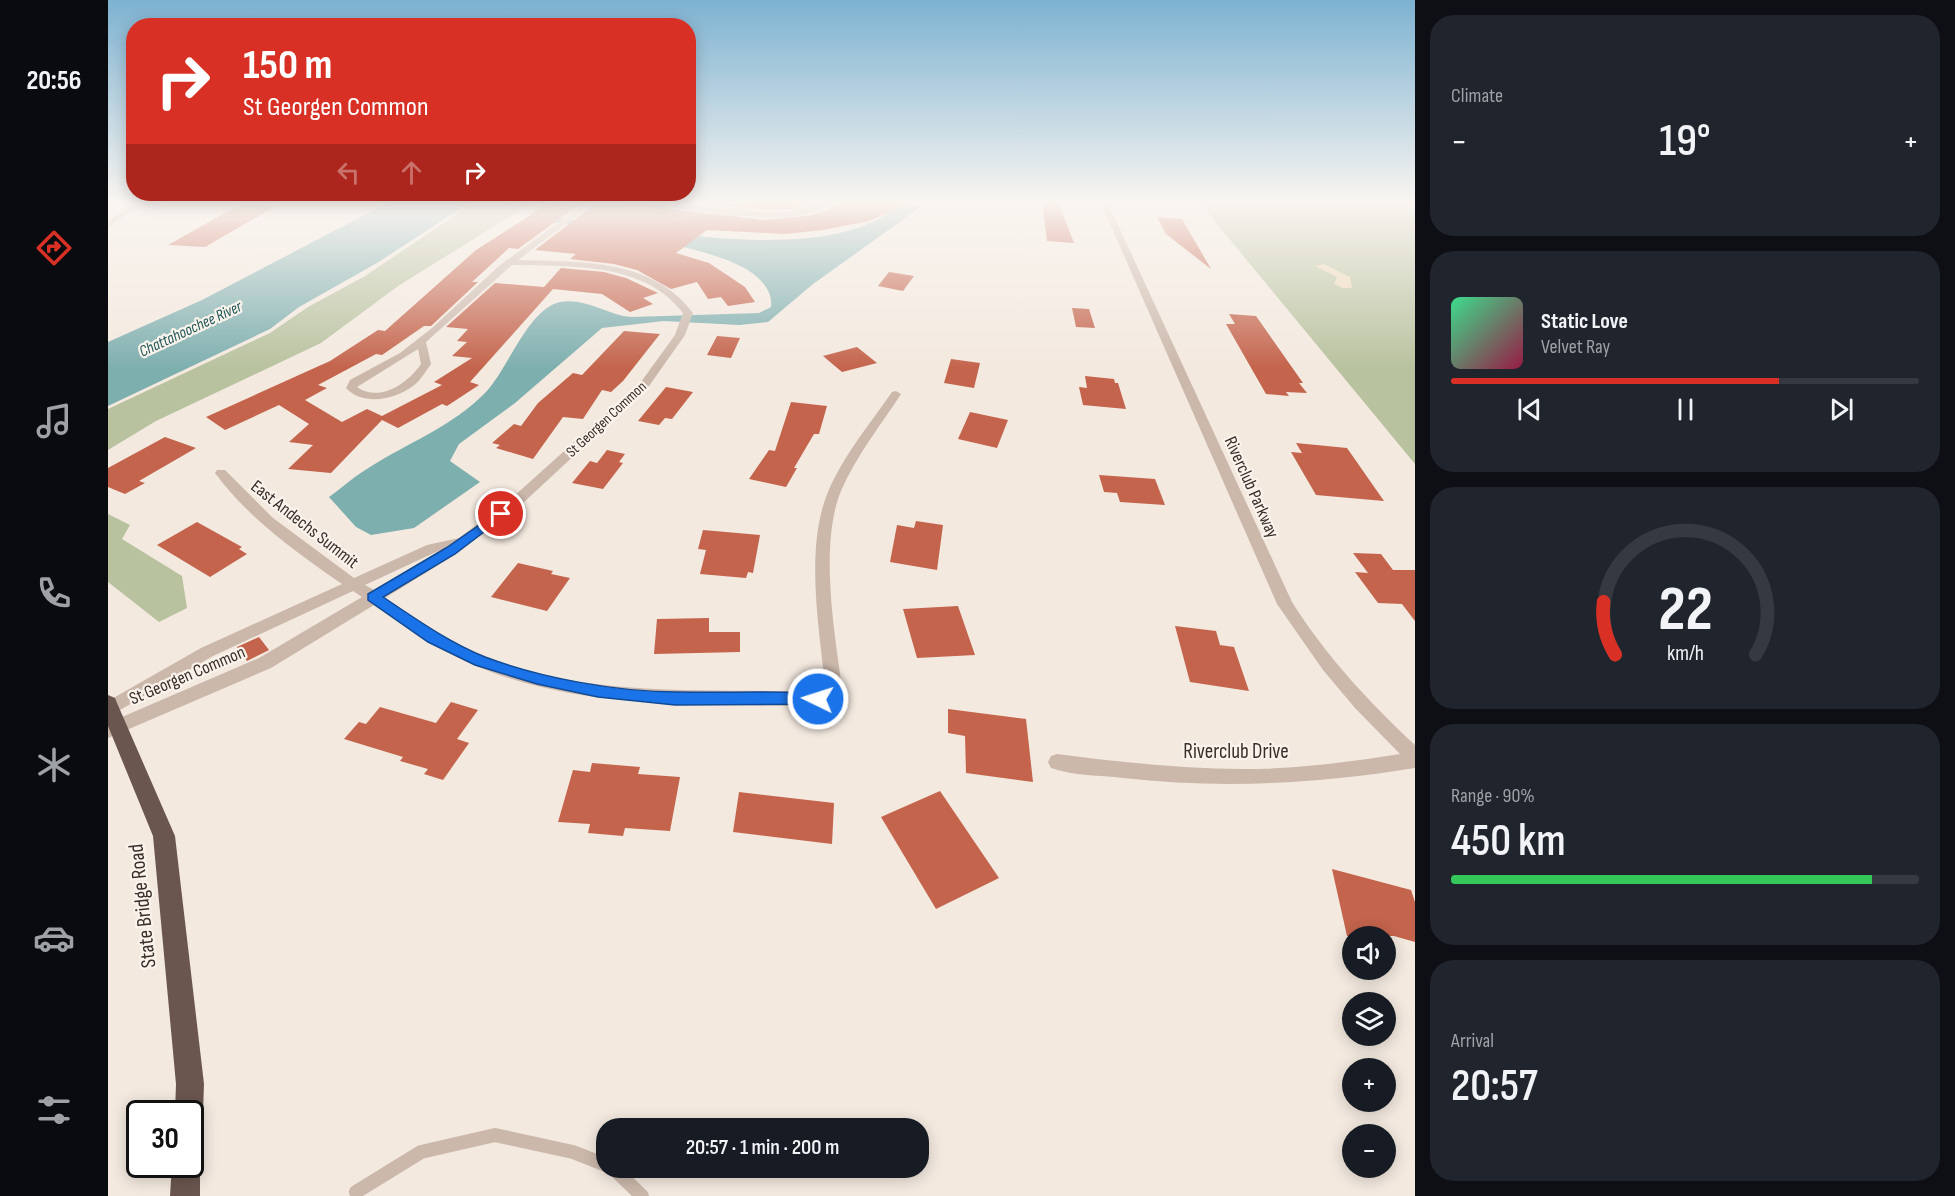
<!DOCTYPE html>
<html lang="en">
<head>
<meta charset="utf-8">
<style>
	:root { --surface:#171b24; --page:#20242c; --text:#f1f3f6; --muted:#9ea1a6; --line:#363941; --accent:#d93025 }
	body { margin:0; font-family:"Sofia Sans Condensed",sans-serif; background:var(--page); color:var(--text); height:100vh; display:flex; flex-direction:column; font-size:22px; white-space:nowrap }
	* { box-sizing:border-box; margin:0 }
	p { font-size:20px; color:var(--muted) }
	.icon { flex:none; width:33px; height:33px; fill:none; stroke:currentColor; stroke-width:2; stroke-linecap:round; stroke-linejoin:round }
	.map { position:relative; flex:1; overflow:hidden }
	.drawer { display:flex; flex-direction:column; gap:15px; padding:15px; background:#0d0f14; width:540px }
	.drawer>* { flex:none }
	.guide { position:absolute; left:18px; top:18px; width:570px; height:183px; border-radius:24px; box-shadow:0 3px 15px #0003; background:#d93025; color:#fff; overflow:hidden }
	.buttons { position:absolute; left:1234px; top:926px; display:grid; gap:12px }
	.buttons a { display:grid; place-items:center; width:54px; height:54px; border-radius:50%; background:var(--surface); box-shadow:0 3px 15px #0003; font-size:30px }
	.speed { position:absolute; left:18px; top:1100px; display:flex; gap:12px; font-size:30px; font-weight:700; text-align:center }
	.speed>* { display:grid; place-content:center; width:78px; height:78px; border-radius:50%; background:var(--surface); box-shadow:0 3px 15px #0003; line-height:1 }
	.speed .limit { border:3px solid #111; border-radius:9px; background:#fff; color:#111 }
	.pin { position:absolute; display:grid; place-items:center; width:51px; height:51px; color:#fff; margin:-26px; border:3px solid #fff; border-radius:50%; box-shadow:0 2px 6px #0007 }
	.me { position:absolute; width:66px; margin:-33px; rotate:274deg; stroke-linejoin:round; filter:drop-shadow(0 0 4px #0008) }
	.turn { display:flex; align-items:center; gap:21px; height:126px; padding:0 18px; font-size:27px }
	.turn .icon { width:78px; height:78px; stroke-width:2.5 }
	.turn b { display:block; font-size:42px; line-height:51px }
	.lanes { display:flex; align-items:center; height:57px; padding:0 18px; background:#0003; justify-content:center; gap:30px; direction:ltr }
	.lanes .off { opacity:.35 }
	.big { font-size:45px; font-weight:600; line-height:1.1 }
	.drawer .widget { flex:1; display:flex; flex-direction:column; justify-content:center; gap:9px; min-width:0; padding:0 21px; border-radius:24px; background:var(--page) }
	.drawer .dial { align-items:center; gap:0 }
	.dial svg { height:156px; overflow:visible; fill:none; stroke:var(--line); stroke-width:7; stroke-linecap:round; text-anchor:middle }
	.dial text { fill:var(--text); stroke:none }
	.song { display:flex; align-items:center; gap:18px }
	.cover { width:72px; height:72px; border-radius:9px; background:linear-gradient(135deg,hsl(150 70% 55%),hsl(340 70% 35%)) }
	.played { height:6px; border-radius:3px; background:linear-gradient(90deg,var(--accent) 70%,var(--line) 70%) }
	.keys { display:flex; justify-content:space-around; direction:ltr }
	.heat { display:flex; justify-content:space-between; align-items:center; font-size:33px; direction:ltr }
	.charge { height:9px; border-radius:4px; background:linear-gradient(90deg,#34c759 90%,var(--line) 0) }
	.trip { position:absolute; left:488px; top:1118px; width:333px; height:60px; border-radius:24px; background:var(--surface); box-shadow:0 3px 15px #0003; font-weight:600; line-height:60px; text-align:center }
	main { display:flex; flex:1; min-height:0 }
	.tabs { display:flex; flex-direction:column; width:108px; justify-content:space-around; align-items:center; background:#090b0e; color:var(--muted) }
	.tabs .icon { width:42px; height:42px }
	.tabs .active { color:var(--accent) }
	.tabs b { font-size:27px; color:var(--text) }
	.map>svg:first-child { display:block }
	.green { fill:#b8c29f }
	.sand { fill:#edd8b7 }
	.water { fill:#7eafaf }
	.building { fill:#c4644c }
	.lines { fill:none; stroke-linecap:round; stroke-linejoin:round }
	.service { stroke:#cbb8ab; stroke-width:14 }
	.minor { fill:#cbb8ab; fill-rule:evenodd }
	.trunk { fill:#6a564e; fill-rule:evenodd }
	.route { fill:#1a73e8; stroke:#114b97; stroke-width:1.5 }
	.labels { text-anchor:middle; stroke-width:4.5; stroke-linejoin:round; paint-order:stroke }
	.far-street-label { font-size:15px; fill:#392e2a; stroke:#faf3ec }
	.far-water-label { font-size:16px; font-style:italic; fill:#20585a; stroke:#faf3ec }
	.street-label { font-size:18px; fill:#392e2a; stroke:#faf3ec }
	.near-street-label { font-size:21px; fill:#392e2a; stroke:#faf3ec }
</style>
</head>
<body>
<main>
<nav class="tabs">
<b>20:56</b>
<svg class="icon active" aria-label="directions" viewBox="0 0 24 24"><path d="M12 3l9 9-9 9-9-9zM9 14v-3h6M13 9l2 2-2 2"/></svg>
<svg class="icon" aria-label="music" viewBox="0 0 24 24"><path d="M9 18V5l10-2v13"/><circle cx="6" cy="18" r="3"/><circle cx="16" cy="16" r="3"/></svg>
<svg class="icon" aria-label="phone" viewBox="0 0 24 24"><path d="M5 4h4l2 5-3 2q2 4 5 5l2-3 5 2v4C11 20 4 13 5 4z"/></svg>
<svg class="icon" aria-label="climate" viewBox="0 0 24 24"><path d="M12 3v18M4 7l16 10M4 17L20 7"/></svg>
<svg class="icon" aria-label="car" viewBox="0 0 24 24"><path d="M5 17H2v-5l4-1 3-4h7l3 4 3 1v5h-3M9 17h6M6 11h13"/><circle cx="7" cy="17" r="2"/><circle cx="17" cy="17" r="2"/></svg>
<svg class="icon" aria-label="filters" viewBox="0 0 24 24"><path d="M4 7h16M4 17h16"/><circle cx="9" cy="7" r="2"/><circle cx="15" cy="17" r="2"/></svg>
</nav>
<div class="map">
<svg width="1307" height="1196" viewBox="0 0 1307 1196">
	<rect width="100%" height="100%" fill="#f3e9df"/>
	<g class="green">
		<polygon points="368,201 427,201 290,286 213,343 48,421 0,450 0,409 162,333 200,307 257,276"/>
		<polygon points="1090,201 1307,201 1307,464"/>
		<polygon points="0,514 22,525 14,539 74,576 79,608 51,622 0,582"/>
	</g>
	<polygon class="sand" points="1216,264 1242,277 1244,288 1234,288 1226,284 1229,277 1207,266"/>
	<g class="water">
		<polygon points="283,201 364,201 269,263 191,307 162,329 0,406 0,342 94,300"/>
		<path d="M794,201h27l-116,83 -45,38 -29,3 -75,-4 -62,7 -87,75 -56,41 -9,17 30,21 -66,46 -43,7 -15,-8 -27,-30c14,-10 27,-22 41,-30 39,-25 82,-40 116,-75 22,-23 42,-83 74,-90 25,-5 48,13 71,15l128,-4 12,-6c2,-14 -8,-26 -19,-34 -32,-25 -162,-47 -206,-51l11,-4c85,9 280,53 345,-17z"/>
	</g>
	<g class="building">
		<polygon points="440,201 473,203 410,249 401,248 364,282 370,282 323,326 316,326 274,355 268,354 210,385 219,388 197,400 234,422 259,409 274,416 334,385 326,382 364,358 344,356 359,342 349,341 360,329 338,327 387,283 436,287 453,268 496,272 518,278 550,293 535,298 545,304 522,312 494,294 445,289 362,382 371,385 339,406 334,404 290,428 274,420 223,473 180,469 205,445 181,442 201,424 171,405 117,430 98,417 222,361 270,330 277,331 368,250 421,216"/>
		<polygon points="513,201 538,201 562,209 656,220 699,216 718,211 735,201 806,201 761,221 715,230 677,234 599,230 568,253 601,263 637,287 647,302 620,306 613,297 600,299 589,282 563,289 529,270 506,264 462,259 468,254 427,250 487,204 512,206"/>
		<polygon points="564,201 713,201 684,209 661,210"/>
		<polygon points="934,201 950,201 966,243 939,241"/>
		<polygon points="133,204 168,206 97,247 60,245"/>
		<polygon points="1049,217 1074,219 1103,269 1058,234"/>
		<polygon points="781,272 806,276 795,291 770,286"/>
		<polygon points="964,308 981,309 987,328 968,327"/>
		<polygon points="1121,314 1148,316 1195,383 1191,383 1199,393 1178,392 1181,396 1158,394 1118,324 1127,324"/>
		<polygon points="516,331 552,334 515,381 503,392 494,390 475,419 455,417 425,459 388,448 392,445 384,443 406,424 413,426 430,403 465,373 474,375"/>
		<polygon points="609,336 632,338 623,358 599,355"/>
		<polygon points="749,347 769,363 734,372 715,356"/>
		<polygon points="843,359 872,363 866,388 836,383"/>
		<polygon points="977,376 1006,379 1007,383 1010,383 1018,409 975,405 971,387 979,388"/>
		<polygon points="558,387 585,392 564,419 557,418 551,425 530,421"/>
		<polygon points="683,402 719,406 711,434 706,434 686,468 689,468 678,487 641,479 661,450 667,451"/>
		<polygon points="862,412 900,420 889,448 850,439"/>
		<polygon points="57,437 88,448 31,481 37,483 17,494 0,487 0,468"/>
		<polygon points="1188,443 1239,448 1276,501 1208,495 1183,452 1194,453"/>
		<polygon points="499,450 517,454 511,462 515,463 495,489 464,483 482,461 489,463"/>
		<polygon points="991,475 1047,479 1057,505 1012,502 1009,493 996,492"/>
		<polygon points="808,521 835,525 829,570 782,562 789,525 806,528"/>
		<polygon points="89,522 134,547 131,549 139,554 102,577 49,545"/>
		<polygon points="595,530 652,535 645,573 640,572 638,578 592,574 598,550 590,549"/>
		<polygon points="1245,553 1273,554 1285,570 1307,570 1307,621 1294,604 1270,603 1247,572 1260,573"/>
		<polygon points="410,563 445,571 443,574 462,578 439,611 383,597"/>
		<polygon points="850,606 867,655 809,658 795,609"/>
		<polygon points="601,618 601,632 632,632 632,652 546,654 549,619"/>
		<polygon points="1067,626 1108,631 1112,645 1126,647 1141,691 1082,682"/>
		<polygon points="151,637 161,650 139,661 129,647"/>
		<polygon points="343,702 370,710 349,739 361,743 335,780 316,774 320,769 292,761 295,757 236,739 251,722 258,724 272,707 328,723"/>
		<polygon points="840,709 918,719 925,782 858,773 857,736 840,733"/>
		<polygon points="484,763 532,767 530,774 572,777 562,831 517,828 515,836 480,833 482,824 450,822 465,770 482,772"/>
		<polygon points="832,791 891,878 828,909 773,817"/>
		<polygon points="631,792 726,803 724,844 625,832"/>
		<polygon points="1224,869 1303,890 1307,902 1307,942 1286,936 1239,936"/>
	</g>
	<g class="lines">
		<g class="service">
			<polyline points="504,1167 534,1196"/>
			<polyline points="248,1192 313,1152 387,1135 465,1152 498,1165"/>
		</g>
		<g class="minor">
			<polygon points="29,201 38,201 0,227 0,222"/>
			<path d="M480,201h8l-78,59c62,2 134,-2 175,53l-8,22 -36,51 -126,117 -67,51 -71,44c28,18 56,38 86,52 112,52 235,36 355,43 -6,-59 -22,-144 2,-201 15,-36 42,-68 64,-100l4,-1 5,3c-20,31 -45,62 -60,97 -23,56 -5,151 3,210l-3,5 -6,2c-127,-8 -258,8 -376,-50 -31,-15 -58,-35 -85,-53l-103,63 -163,70v-15l151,-65 103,-61 -9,-6 -140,65 -105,61v-16l93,-53 141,-64c-46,-32 -94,-66 -127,-111l2,-3h8l48,48 81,60 73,-33 32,-7 54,-41 128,-115 34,-47 8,-22c-40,-52 -112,-46 -171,-48l-86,77 5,22c-6,8 -10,16 -18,22 -18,14 -51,20 -67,2l4,-8 50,-27 32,-25 68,-63zM310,349l3,15c-13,19 -41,39 -64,23zM333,550l-67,40 -9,-5 71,-33z"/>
			<path d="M540,201l121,11 23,-1 38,-10h11c-40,26 -112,15 -156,8 -12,-2 -27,-3 -37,-8z"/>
			<path d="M992,201h7l185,401c34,54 77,100 123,143v23c-98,16 -193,21 -292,10 -23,-3 -50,-2 -72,-10l-3,-6 3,-6 6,-2c62,8 125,15 188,15 52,0 104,-7 155,-15l-45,-46 -32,-38 -46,-66z"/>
		</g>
		<g class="trunk">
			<polygon points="0,695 7,698 9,703 67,836 96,1084 95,1113 91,1123 82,1126 82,1113 67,1113 68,1084 45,836 0,726"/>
			<polygon points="82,1151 88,1154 92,1164 92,1196 62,1196 64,1164 82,1164"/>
		</g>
	</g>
	<linearGradient id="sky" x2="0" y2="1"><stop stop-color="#7db2d1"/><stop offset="0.55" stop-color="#faf5f1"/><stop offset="1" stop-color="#faf5f1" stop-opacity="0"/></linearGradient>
	<rect width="1307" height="368" fill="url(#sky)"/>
	<path class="route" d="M393,510l6,4 -2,2 -50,38 -72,43c33,22 65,45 102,60 56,21 132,35 192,35 47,1 94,-1 141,1l8,6 -3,5 -148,1 -77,-8 -61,-13 -62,-19 -47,-23 -60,-42v-6l78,-46z"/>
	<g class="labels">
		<g class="far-street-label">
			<text transform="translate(498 419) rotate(-43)" y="5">St Georgen Common</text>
		</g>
		<g class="far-water-label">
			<text transform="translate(82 328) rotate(-25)" y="6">Chattahoochee River</text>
		</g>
		<g class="street-label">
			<text transform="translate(1144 487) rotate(66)" y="6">Riverclub Parkway</text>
			<text transform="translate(197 524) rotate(38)" y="6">East Andechs Summit</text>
			<text transform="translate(79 675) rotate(-23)" y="6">St Georgen Common</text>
		</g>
		<g class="near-street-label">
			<text x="1128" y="758">Riverclub Drive</text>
			<text transform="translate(34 906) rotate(-96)" y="7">State Bridge Road</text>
		</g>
	</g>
</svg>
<div class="buttons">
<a><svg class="icon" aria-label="sound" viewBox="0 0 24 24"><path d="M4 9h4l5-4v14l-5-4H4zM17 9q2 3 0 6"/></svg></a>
<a><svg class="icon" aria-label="layers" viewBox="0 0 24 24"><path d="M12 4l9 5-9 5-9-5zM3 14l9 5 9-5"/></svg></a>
<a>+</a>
<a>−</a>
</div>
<div class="speed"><div class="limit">30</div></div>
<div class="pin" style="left:393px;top:514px;background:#d93025"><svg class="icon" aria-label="arrive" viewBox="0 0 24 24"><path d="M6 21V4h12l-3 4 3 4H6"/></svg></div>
<svg class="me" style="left:710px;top:699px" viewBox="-20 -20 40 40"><circle r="17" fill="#1a73e8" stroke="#fff" stroke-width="3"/><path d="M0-11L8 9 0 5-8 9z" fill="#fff"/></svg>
<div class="trip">20:57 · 1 min · 200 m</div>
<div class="guide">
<div class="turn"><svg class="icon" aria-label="right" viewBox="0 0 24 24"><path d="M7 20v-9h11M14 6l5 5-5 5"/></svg><div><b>150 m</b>St Georgen Common</div></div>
<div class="lanes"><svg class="icon off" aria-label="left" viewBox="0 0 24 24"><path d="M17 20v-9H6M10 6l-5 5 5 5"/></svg><svg class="icon off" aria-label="ahead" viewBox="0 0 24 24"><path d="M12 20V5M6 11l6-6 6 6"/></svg><svg class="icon" aria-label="right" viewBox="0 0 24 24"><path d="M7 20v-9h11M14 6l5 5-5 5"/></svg></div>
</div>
</div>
<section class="drawer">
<div class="widget"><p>Climate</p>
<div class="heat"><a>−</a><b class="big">19°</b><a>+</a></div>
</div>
<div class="widget">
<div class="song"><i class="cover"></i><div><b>Static Love</b><p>Velvet Ray</p></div></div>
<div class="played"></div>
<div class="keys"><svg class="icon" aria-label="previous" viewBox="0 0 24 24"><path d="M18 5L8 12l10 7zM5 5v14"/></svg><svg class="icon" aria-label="pause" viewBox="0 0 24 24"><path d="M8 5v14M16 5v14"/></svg><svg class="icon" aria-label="next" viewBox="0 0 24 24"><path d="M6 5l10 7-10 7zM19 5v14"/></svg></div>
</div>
<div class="widget dial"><svg viewBox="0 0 100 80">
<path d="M14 69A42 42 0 1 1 86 69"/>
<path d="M14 69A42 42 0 0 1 8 42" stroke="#d93025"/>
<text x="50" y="56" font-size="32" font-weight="700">22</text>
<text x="50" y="72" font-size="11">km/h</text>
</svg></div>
<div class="widget"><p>Range · 90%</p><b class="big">450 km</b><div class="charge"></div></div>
<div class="widget"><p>Arrival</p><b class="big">20:57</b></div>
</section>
</main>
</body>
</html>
